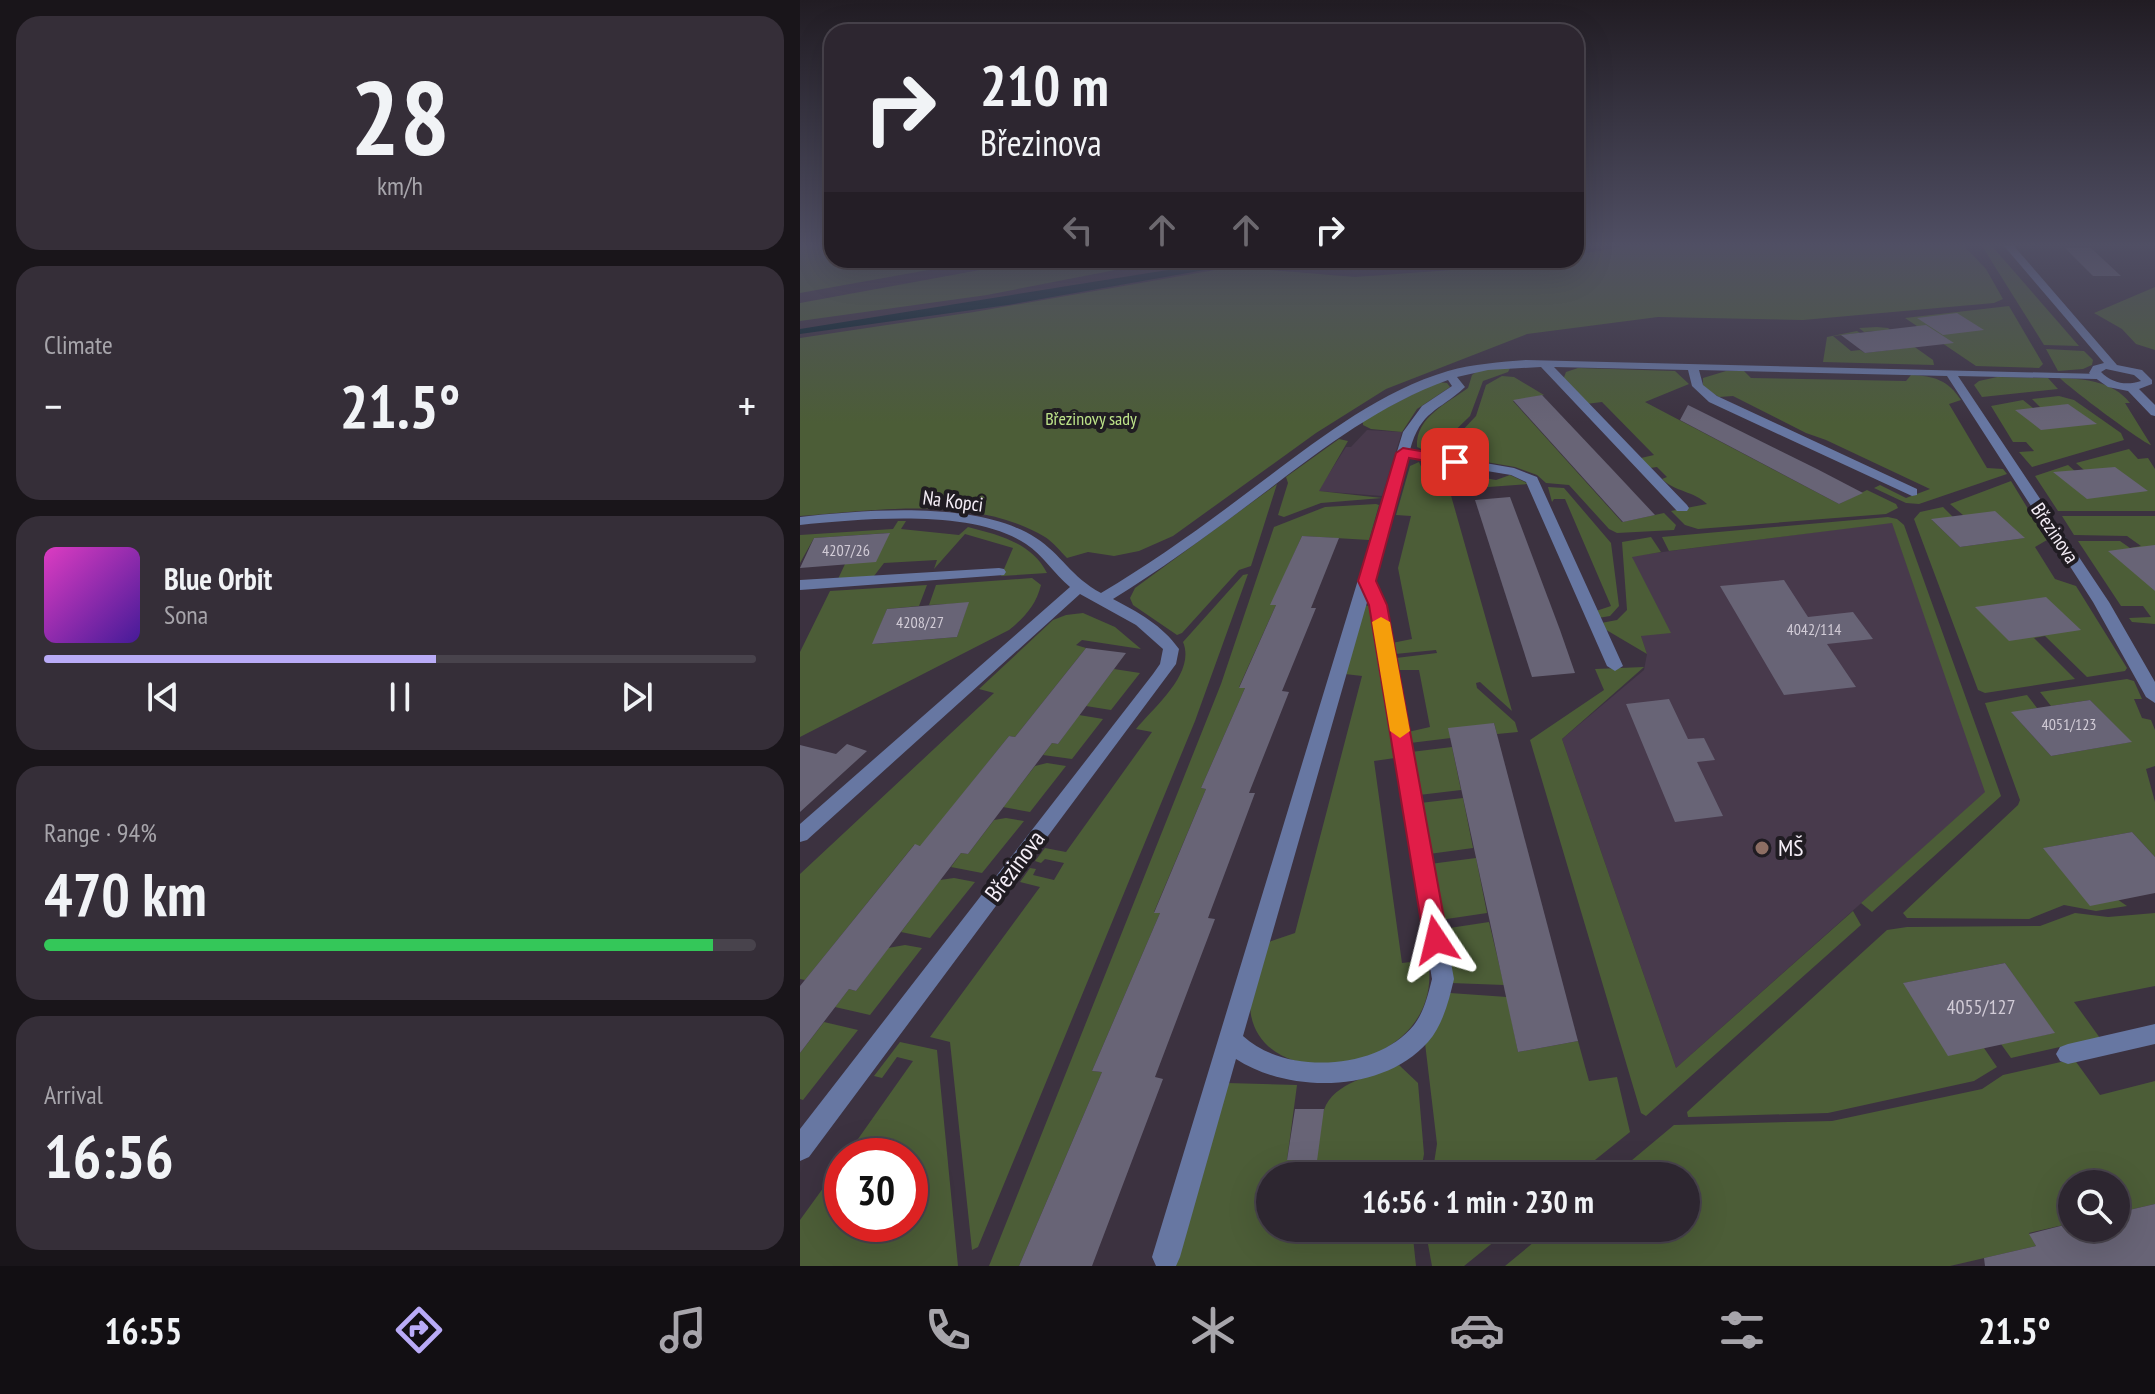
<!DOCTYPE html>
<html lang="en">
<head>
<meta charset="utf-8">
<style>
	:root { --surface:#2d2630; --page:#352e38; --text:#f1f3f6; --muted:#a7a5ab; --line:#48434c; --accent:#b9abf7 }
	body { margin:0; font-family:"PT Sans Narrow",sans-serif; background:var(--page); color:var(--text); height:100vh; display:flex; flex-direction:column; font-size:30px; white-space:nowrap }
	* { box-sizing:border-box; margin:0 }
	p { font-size:26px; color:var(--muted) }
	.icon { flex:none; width:44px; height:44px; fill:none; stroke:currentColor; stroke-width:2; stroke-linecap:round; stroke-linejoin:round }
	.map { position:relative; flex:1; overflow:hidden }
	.details { display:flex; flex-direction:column; gap:16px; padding:16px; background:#19151a; width:800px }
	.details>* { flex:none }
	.banner { position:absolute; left:24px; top:24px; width:760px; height:244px; border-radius:24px; box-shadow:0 8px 32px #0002,0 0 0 2px var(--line); background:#2d2630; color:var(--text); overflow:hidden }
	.tools { position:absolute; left:1258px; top:1170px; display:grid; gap:16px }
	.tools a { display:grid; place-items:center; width:72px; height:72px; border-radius:50%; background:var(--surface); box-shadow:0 8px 32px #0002,0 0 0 2px var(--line); font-size:40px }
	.speed { position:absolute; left:24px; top:1138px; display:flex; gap:16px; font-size:40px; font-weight:700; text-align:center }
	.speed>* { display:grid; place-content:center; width:104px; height:104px; border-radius:50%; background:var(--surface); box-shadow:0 8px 32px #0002,0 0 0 2px var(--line); line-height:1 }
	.speed .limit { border:12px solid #d22; background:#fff; color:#111 }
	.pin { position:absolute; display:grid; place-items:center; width:68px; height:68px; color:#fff; margin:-34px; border-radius:16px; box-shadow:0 4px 12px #0006 }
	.me { position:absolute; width:88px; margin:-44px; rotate:350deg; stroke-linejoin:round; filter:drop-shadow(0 0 6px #0008) }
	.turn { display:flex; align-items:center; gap:28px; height:168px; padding:0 24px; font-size:36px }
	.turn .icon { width:104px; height:104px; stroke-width:2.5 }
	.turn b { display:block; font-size:56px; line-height:68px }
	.lanes { display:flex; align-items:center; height:76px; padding:0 24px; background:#0003; justify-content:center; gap:40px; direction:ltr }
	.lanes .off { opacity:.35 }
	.big { font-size:60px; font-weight:600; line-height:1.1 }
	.details .tile { flex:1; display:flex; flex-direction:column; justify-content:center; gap:12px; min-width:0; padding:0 28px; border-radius:24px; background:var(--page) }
	.details .dial { align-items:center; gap:0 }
	.dial b { font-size:104px; line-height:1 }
	.song { display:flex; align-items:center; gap:24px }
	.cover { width:96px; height:96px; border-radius:12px; background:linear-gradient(135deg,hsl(310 70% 55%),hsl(260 70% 35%)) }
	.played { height:8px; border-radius:4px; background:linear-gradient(90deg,var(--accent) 55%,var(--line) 55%) }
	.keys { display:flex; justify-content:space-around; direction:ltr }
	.heat { display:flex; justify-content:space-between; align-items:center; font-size:44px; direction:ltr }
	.charge { height:12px; border-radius:6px; background:linear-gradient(90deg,#34c759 94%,var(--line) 0) }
	.trip { position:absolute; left:456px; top:1162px; width:444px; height:80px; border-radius:40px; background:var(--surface); box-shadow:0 8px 32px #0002,0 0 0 2px var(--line); font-weight:600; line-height:80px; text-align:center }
	.dock { display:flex; height:128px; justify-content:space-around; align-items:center; background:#120f13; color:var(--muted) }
	.dock .icon { width:56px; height:56px }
	.dock .current { color:var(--accent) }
	.dock b { font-size:36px; color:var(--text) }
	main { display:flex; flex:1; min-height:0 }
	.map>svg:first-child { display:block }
	.built { fill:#483a4c }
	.green { fill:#4c5d37 }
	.water { fill:#042129 }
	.building { fill:#686476 }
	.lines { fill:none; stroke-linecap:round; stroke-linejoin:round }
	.minor { fill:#6777a2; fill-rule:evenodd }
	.tertiary { fill:#6777a2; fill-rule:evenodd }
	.route { fill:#e11d48; stroke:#92132f; stroke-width:2 }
	.slow { fill:#f59e0b }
	.education-dot { fill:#8d6e63; stroke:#201c22; stroke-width:3 }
	.labels { text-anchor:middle; stroke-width:8; stroke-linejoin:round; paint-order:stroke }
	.number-label { font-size:16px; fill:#d2ccd7 }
	.far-park-label { font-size:18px; fill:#bde389; stroke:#201c22 }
	.street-label { font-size:20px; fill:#f5eef7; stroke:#201c22 }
	.near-number-label { font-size:20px; fill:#d2ccd7 }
	.near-poi-label { font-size:24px; fill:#f5eef7; stroke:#201c22; text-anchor:start }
	.near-street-label { font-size:24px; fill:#f5eef7; stroke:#201c22 }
</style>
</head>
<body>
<main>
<section class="details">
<div class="tile dial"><b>28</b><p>km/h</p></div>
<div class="tile"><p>Climate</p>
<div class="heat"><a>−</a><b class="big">21.5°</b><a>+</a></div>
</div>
<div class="tile">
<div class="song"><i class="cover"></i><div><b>Blue Orbit</b><p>Sona</p></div></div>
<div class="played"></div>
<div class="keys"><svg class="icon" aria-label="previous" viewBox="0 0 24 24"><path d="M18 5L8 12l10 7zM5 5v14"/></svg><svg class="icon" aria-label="pause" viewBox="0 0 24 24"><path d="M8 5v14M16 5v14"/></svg><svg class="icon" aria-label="next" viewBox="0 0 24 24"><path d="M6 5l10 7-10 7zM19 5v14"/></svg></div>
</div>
<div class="tile"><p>Range · 94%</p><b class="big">470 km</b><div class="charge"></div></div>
<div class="tile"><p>Arrival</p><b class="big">16:56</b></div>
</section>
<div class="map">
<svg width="1355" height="1266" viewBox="0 0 1355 1266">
	<rect width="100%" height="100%" fill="#3c3240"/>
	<g class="built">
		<polygon points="567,430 602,432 582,496 518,491 546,447 551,447"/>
		<polygon points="1092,522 1186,792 876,1068 762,739 844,670 847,654 841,636 832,556"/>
	</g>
	<g class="green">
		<polygon points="0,246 32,246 32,260 184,260 0,293"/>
		<path d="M825,246h339l22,23 17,30 -9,4 -191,17 -145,-3 -131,17 -141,55 -70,44 -143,103 -34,15 -25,5 -26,-4 -21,6c-7,-7 -14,-16 -22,-21 -70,-42 -168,-27 -245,-21v-178l174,-26 241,-42 42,-1 98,8 97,-7 14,-6 35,-4h75v-5z"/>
		<polygon points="1182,246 1192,246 1279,346 1244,345"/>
		<polygon points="234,260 325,260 328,263 327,260 367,260 187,295 0,321 0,303"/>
		<polygon points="1355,287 1355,350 1336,344 1322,329 1294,313"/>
		<polygon points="1209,306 1243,364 1239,368 1176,366 1105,318"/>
		<polygon points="1077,327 1088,328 1133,360 1134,365 1023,362 1027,337 1057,331 1060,333 1033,336 1051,351 1060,350 1065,353 1106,348 1074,331 1064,332 1059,328"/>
		<polygon points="1246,349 1284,351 1293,360 1292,365 1283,369 1258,371"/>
		<path d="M711,366l-3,6 -25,9 -13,35 -34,33 -8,3 -11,-5c-2,-30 31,-44 51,-59l4,-13 7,-5z"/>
		<path d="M778,368l97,3 14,13 -44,18 194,102 28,-14 29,14 2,4 -12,6 -188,15 -13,-4 -14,-14 36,-7c-13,-13 -32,-12 -45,-25l5,-2 -10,-10 -7,1 -9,-10 13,-3 -52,-53 -16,2 -23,-24 3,-8z"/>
		<path d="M926,371h18l7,7 155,3 5,-6c23,1 37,5 50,25l-12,4 38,64 16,1 4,5 -88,30 -13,-1 -32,-15 6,-3 26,13 24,-9 -104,-49 -20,-7 -73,-37 -14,1 -16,-10v-9z"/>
		<polygon points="702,376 714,377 744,395 713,401 822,522 864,513 876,525 874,530 817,533 809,529 769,485 746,483 737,475 715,467 640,454 676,416 686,385"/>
		<polygon points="1197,377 1248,378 1258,389 1182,397 1174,385 1179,381"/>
		<path d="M1260,378c25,1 53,3 70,25h-5l26,42c-8,-2 -83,-58 -91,-67z"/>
		<polygon points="637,382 647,383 650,387 617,409 602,432 571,429 563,425 563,420"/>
		<polygon points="1259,396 1274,400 1321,433 1324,440 1232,467 1219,452 1234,451 1226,442 1213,442 1191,406 1223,400 1233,408 1240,407 1232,399"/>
		<polygon points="539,439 548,441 519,491 582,498 521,503 484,517 478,515 488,483 486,477"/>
		<polygon points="1329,449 1338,459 1348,458 1355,469 1355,511 1258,511 1235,476 1268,465 1276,472 1284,470 1276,463"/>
		<polygon points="619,462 623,471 650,492 712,711 680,682 676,683 677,688 715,722 718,732 697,734 694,723 651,738 610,743 608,732 630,727 619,670 597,670 596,658 637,653 636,650 595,654 592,643 612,639 598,568 611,516 596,515 610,466"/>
		<polygon points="630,469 696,480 710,475 729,484 661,489"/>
		<polygon points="1211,481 1247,540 1235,547 1255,579 1276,586 1327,668 1325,671 1287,677 1245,636 1234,638 1275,679 1185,693 1178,690 1114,519 1120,512 1143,507 1153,517 1132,520 1160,547 1224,538 1163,515 1150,504"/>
		<polygon points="477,484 451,566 439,570 382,633 377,635 333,605 330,598 335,588"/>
		<polygon points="748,487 764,488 811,543 819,606 810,616 798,618 796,611 811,606 765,499 754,499 752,502"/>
		<polygon points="576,504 579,505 569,540 502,536 471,605 476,605 439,687 445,688 401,788 406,789 354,912 360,913 292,1071 302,1072 219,1266 189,1266 421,684 474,527 525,507"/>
		<polygon points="1262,516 1355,516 1355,624 1332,622 1329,618 1351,617 1343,606 1321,606 1278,541 1320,541 1330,548 1341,546 1327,536 1274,535"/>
		<polygon points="1088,517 1097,519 1104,525 1201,796 1072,912 1061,903 1185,792 1092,523 869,551 862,537"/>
		<path d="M98,521h8l-5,8 58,6 9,-8c31,8 64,16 79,46l-46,3 12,-28 -48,-14 -31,35 3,-9 -53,3 -10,13 -36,3 7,-15 44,-31 -75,5 -14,25v-28l93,-6z"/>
		<polygon points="851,537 861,552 832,557 871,633 841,636 847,654 803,628 801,623 817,620 827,610 822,542"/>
		<path d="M448,574l-53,147 -217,526 -6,3 -22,-208 -20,-5 110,-150 -20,-5 10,-14 6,1 -3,6 21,5 10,-17 -19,-4 -4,4 -6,-2 10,-13 21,4 86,-120 -16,-3c18,-22 60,-56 47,-87l60,-67z"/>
		<path d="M232,578l9,7c-5,20 -16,32 -32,45l-209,107v-85l30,-61 97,-6 -8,21 -32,3 -14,35 84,-7 11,-34 -39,2 7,-20z"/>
		<path d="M564,605l5,1 26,152 -21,3 28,202 26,-3c19,111 -161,141 -177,55 -4,-22 9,-51 15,-72l29,-10 67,-257 -17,-2z"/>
		<polygon points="283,613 315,627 341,649 282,640 276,645 286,648 215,737 209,736 121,846 114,845 5,980 0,979 0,874 194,693 179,689 253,620 266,615"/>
		<polygon points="844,667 762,739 876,1068 1053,911 1061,925 846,1116 841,1113 730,740 804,690 795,669"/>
		<polygon points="314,669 340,673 311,710 286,706"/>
		<polygon points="1327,679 1334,681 1342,699 1334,699 1342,718 1351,720 1355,730 1355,766 1346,769 1355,802 1355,857 1332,832 1244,848 1327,906 1296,911 1264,905 1229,919 1107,918 1103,913 1218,805 1220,800 1185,703 1227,695 1237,708 1212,713 1251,756 1331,742 1290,700 1251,706 1240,692"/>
		<polygon points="279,715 303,719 272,759 243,755 252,743 258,744"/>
		<polygon points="652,747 661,790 619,795 611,752"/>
		<polygon points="247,763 266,766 230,812 203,807 235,766"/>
		<polygon points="663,798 673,848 629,854 620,803"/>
		<polygon points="206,818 224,821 182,873 151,867 161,853 168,854 194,820"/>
		<polygon points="676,858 687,913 640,920 630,864"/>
		<polygon points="154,878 175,882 130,938 101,932 140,880"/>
		<polygon points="1275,913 1308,917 1355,913 1355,986 1274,1002 1300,1038 1211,1058 1201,1044 1254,1033 1205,963 1104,983 1184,1048 1197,1067 1174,1081 1028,1113 888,1117 887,1112 1087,930 1107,927 1240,926"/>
		<polygon points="689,922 704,985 651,983 643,929"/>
		<polygon points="105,945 122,948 70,1015 35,1007 49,989 56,991 88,948"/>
		<polygon points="650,993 707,997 718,1052 778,1041 789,1081 817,1077 830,1132 775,1176 632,1176 637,1144 625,1043 641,1019"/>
		<polygon points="24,1022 58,1030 3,1100 0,1099 0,1053"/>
		<polygon points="100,1042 137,1050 158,1266 0,1266 0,1220 42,1162 42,1224 110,1224 110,1156 46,1156 113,1061 97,1057 82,1078 74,1076"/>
		<polygon points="1274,1059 1300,1095 1355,1081 1355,1204 1316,1213 1316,1184 1272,1184 1272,1223 1229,1233 1236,1246 1150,1266 705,1266 751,1228 886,1228 886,1176 813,1176 874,1125 1032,1121 1182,1089 1203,1075"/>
		<path d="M599,1065l19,18 6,71 -4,22h-150v52h142l4,38h-242l53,-183 70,2 -10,75 29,1c4,-16 2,-35 8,-51 9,-28 51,-35 75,-45z"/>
		<polygon points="625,1228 711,1228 664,1266 632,1266"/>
	</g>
	<polygon class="water" points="430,260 461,260 208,305 0,334 0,329"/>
	<g class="building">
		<polygon points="1265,248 1291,248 1321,276 1293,276"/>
		<polygon points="1157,313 1184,330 1143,335 1117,318"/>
		<polygon points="1126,325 1154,343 1065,353 1041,335"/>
		<polygon points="742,395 811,468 855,515 823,522 713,400"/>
		<polygon points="1268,404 1297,424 1241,430 1215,410"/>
		<polygon points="888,405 1017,469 1063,493 1039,504 880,420"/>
		<polygon points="1315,467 1348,491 1287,499 1253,472"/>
		<polygon points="710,497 760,630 775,673 732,677 675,500"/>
		<polygon points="1195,511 1225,538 1160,547 1131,519"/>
		<polygon points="90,533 76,562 0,568 14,538"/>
		<polygon points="502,536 539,538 511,608 516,608 482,691 489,692 449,793 455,793 408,918 415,919 355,1077 363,1079 292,1266 219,1266 302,1072 292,1071 360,913 354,913 406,789 401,788 445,688 439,688 476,605 470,605"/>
		<polygon points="1355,545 1355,591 1308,551 1330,548"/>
		<polygon points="984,580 1008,617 1053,612 1073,639 1027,644 1056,687 984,695 920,586"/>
		<polygon points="1246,597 1281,630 1209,641 1175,607"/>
		<polygon points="169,602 157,637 72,644 87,609"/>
		<polygon points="286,648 326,653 258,744 252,743 168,854 161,853 56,991 49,989 0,1053 0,986 115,844 120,846 209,736 215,737"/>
		<polygon points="869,699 888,739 904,738 915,760 897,762 923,816 875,822 826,704"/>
		<polygon points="1290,700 1332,742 1251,756 1211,712"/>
		<polygon points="694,723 778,1041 718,1052 648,728"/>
		<polygon points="47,744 67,751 0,812 0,745 36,754"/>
		<polygon points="1332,832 1355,857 1355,893 1290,906 1243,848"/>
		<polygon points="1205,963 1255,1033 1148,1056 1103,983"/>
		<polygon points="495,1109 524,1109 517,1161 487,1160"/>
		<polygon points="1355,1204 1355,1266 1185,1266 1184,1258 1236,1246 1229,1234 1272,1223 1272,1228 1316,1228 1316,1213"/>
	</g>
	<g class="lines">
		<g class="minor">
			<path d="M726,360l574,14v4l-4,1 -138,-3 151,226 46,80v21l-9,-6 -53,-95 -146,-226 -248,-6 4,15 14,11 200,93v6l-5,1 -203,-94 -17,-16 -4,-16 -134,-3 133,138 2,3 -2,3h-10l-136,-144 -53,3 -31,7 8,10c-27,25 -44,23 -55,63l104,18 23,9 86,189 -8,5 -8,-5 -81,-184 -15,-7 -103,-17 -35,121 13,26 68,374c-5,21 -11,46 -26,63 -45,51 -138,52 -192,17l-56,198 -4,9h-20l-4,-9 251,-825 19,-26 30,-20 -4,-6c-69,25 -126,69 -184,113 -49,37 -99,74 -151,106 25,13 49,26 66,50l-3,15 -367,493 -9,4v-32l353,-455 7,-10 3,-15 -27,-24 -56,-31 -273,246 -7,2v-18l270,-237c-16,-13 -27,-32 -44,-43 -54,-36 -164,-25 -226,-19v-8c66,-7 178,-17 236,21 25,16 35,39 65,55 54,-32 105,-69 155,-107 59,-44 121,-94 192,-115 25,-7 52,-9 78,-11zM568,599l64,380c-4,16 -8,33 -18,46 -37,46 -129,50 -171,11z"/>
			<polygon points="199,568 204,569 206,572 204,575 0,590 0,580"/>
			<polygon points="1355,1024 1355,1044 1268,1064 1260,1061 1256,1054 1260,1047 1268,1044"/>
		</g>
		<path class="tertiary" d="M1204,246h10l103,119 25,5 10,10v4l-13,5 16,16v11l-4,-1 -23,-24 -20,-4 -17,-12 -2,-2 4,-7 11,-3zM1306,369l28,6 7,6c-15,5 -29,2 -40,-9z"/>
	</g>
	<linearGradient id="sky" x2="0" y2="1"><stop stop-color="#211c23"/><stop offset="0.58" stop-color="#504f64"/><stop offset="1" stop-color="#504f64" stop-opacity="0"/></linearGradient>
	<rect width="1355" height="423" fill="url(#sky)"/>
	<polygon class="route" points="603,448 655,457 663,462 655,466 609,458 576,581 587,605 648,940 645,947 636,950 628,947 624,940 569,605 558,581 596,453"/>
	<polygon class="slow" points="581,617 590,622 610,731 600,738 590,731 572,622"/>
	<circle class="education-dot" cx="962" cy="848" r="8"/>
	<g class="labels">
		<g class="number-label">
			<text x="46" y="556">4207/26</text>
			<text x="120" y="628">4208/27</text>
			<text x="1014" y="635">4042/114</text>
			<text x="1269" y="730">4051/123</text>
		</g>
		<g class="far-park-label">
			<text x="291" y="425">Březinovy sady</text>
		</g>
		<g class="street-label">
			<text transform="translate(153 501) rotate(7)" y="7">Na Kopci</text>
			<text transform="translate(1255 533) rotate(56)" y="7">Březinova</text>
		</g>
		<g class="near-number-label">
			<text x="1181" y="1014">4055/127</text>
		</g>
		<g class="near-poi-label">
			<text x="978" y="856">MŠ</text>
		</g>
		<g class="near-street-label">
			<text transform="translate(215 866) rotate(-53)" y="8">Březinova</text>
		</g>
	</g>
</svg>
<div class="tools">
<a><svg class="icon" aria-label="search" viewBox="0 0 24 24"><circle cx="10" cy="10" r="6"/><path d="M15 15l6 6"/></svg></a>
</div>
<div class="speed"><div class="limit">30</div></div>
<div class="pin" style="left:655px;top:462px;background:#d93025"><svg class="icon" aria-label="arrive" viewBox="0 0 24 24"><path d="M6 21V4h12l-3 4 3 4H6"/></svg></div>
<svg class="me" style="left:636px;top:940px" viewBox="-20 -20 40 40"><path d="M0-17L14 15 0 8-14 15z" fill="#e11d48" stroke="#fff" stroke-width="4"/></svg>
<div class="trip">16:56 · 1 min · 230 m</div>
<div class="banner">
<div class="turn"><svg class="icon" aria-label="right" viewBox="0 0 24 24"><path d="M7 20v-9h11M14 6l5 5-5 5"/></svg><div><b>210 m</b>Březinova</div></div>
<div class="lanes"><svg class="icon off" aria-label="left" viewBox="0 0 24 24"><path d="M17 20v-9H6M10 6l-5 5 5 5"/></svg><svg class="icon off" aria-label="ahead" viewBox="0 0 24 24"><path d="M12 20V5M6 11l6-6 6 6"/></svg><svg class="icon off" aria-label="ahead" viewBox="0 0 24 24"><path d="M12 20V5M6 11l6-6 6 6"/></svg><svg class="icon" aria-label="right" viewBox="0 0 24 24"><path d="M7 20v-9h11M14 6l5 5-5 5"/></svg></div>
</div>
</div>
</main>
<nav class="dock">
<b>16:55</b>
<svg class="icon current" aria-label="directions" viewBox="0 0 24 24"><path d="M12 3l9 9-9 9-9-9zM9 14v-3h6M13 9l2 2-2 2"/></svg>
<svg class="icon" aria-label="music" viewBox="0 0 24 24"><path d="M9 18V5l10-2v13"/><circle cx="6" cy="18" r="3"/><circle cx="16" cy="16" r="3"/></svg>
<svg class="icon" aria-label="phone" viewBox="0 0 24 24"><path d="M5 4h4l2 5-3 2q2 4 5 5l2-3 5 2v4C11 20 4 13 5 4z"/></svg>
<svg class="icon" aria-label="climate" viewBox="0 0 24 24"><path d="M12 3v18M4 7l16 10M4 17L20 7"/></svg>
<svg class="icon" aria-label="car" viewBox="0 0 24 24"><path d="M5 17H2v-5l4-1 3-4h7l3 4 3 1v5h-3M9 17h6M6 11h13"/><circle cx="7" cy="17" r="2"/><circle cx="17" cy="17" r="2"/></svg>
<svg class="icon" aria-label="filters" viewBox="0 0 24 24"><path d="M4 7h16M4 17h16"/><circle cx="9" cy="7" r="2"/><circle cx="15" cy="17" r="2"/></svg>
<b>21.5°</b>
</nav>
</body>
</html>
